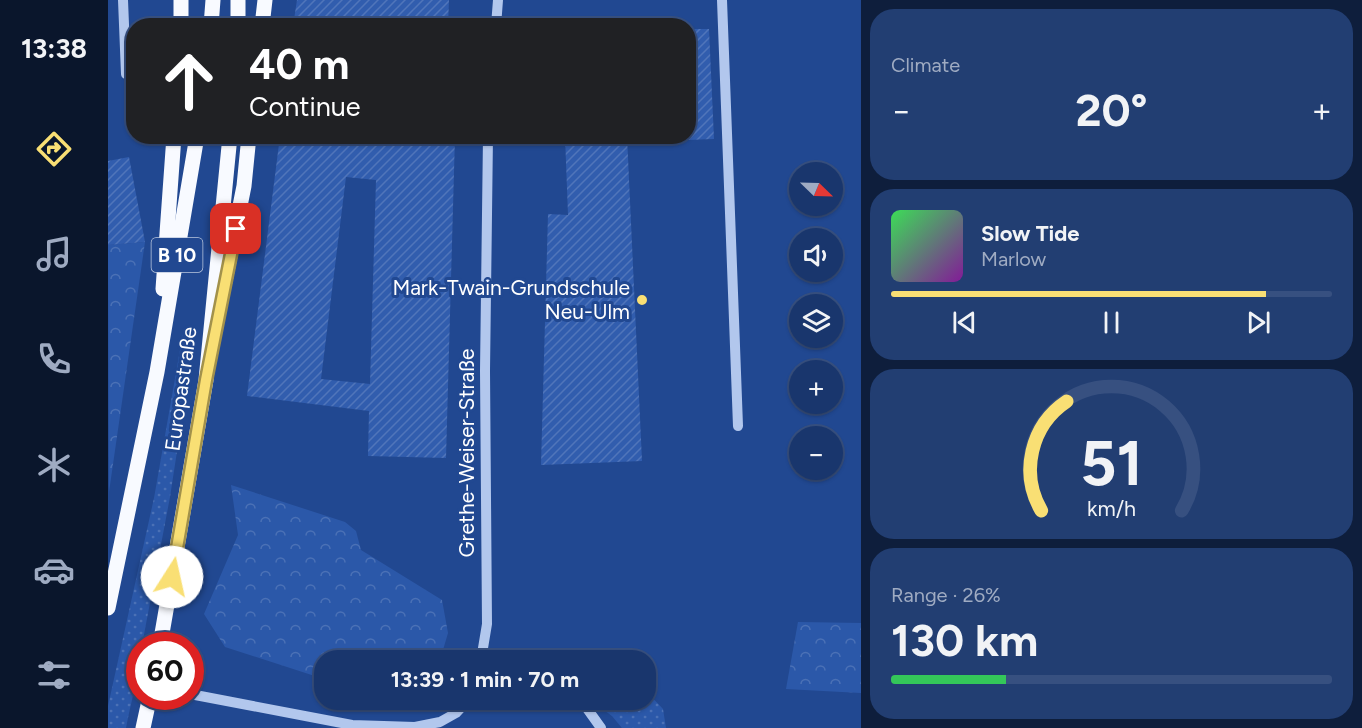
<!DOCTYPE html>
<html lang="en">
<head>
<meta charset="utf-8">
<style>
	:root { --surface:#19366d; --page:#223e72; --text:#f1f3f6; --muted:#9fabc2; --line:#375080; --accent:#f9df74 }
	body { margin:0; font-family:Figtree,sans-serif; background:var(--page); color:var(--text); height:100vh; display:flex; flex-direction:column; font-size:22px; white-space:nowrap }
	* { box-sizing:border-box; margin:0 }
	p { font-size:20px; color:var(--muted) }
	.icon { flex:none; width:33px; height:33px; fill:none; stroke:currentColor; stroke-width:2; stroke-linecap:round; stroke-linejoin:round }
	.map { position:relative; flex:1; overflow:hidden }
	.drawer { display:flex; flex-direction:column; gap:9px; padding:9px; background:#0e1e3c; width:501px }
	.drawer>* { flex:none }
	.banner { position:absolute; left:18px; top:18px; width:570px; height:126px; border-radius:24px; box-shadow:0 2px 4px #0004,0 0 0 2px var(--line); background:#202124; color:#fff; overflow:hidden }
	.needle { width:39px; rotate:113deg }
	.controls { position:absolute; left:681px; top:162px; display:grid; gap:12px }
	.controls a { display:grid; place-items:center; width:54px; height:54px; border-radius:50%; background:var(--surface); box-shadow:0 2px 4px #0004,0 0 0 2px var(--line); font-size:30px }
	.speed { position:absolute; left:18px; top:632px; display:flex; gap:12px; font-size:30px; font-weight:700; text-align:center }
	.speed>* { display:grid; place-content:center; width:78px; height:78px; border-radius:50%; background:var(--surface); box-shadow:0 2px 4px #0004,0 0 0 2px var(--line); line-height:1 }
	.speed .limit { border:9px solid #d22; background:#fff; color:#111 }
	.pin { position:absolute; display:grid; place-items:center; width:51px; height:51px; color:#fff; margin:-26px; border-radius:12px; box-shadow:0 3px 9px #0006 }
	.me { position:absolute; width:66px; margin:-33px; rotate:10deg; stroke-linejoin:round; filter:drop-shadow(0 0 4px #0008) }
	.turn { display:flex; align-items:center; gap:21px; height:126px; padding:0 24px; font-size:27px }
	.turn .icon { width:78px; height:78px; stroke-width:2.5 }
	.turn b { display:block; font-size:42px; line-height:51px }
	.big { font-size:45px; font-weight:700; line-height:1.1 }
	.drawer .widget { flex:1; display:flex; flex-direction:column; justify-content:center; gap:9px; min-width:0; padding:0 21px; border-radius:24px; background:var(--page) }
	.drawer .dial { align-items:center; gap:0 }
	.dial svg { height:156px; overflow:visible; fill:none; stroke:var(--line); stroke-width:7; stroke-linecap:round; text-anchor:middle }
	.dial text { fill:var(--text); stroke:none }
	.song { display:flex; align-items:center; gap:18px }
	.cover { width:72px; height:72px; border-radius:9px; background:linear-gradient(135deg,hsl(130 70% 55%),hsl(290 70% 35%)) }
	.played { height:6px; border-radius:3px; background:linear-gradient(90deg,var(--accent) 85%,var(--line) 85%) }
	.keys { display:flex; justify-content:space-around; direction:ltr }
	.heat { display:flex; justify-content:space-between; align-items:center; font-size:33px; direction:ltr }
	.charge { height:9px; border-radius:4px; background:linear-gradient(90deg,#34c759 26%,var(--line) 0) }
	.trip { position:absolute; left:206px; top:650px; width:342px; height:60px; border-radius:24px; background:var(--surface); box-shadow:0 2px 4px #0004,0 0 0 2px var(--line); font-weight:700; line-height:60px; text-align:center }
	main { display:flex; flex:1; min-height:0 }
	.menu { display:flex; flex-direction:column; width:108px; justify-content:space-around; align-items:center; background:#0a162c; color:var(--muted) }
	.menu .icon { width:42px; height:42px }
	.menu .current { color:var(--accent) }
	.menu b { font-size:27px; color:var(--text) }
	.map>svg:first-child { display:block }
	.grass { fill:url(#grass-dots) }
	.forest { fill:url(#forest-crowns) }
	.building { fill:url(#building-hatch); fill-rule:evenodd }
	.lines { fill:none; stroke-linecap:round; stroke-linejoin:round }
	.minor { stroke:#b2c7ed; stroke-width:10 }
	.major { stroke:#f8faff; stroke-width:15 }
	.route-casing { stroke:#a2914b; stroke-width:15 }
	.route { stroke:#f9df74; stroke-width:10 }
	.poi-dot { fill:#f9df74; stroke:#214891; stroke-width:2 }
	.labels { text-anchor:middle; stroke-width:6; stroke-linejoin:round; paint-order:stroke }
	.shield { fill:#214891; stroke:#bcc8de; stroke-width:1.5 }
	.shield-label { font-size:20px; font-weight:bold; fill:#fff }
	.poi-label { font-size:21px; fill:#fff; stroke:#214891; text-anchor:end }
	.street-label { font-size:21px; fill:#fff; stroke:#214891 }
</style>
</head>
<body>
<main>
<nav class="menu">
<b>13:38</b>
<svg class="icon current" aria-label="directions" viewBox="0 0 24 24"><path d="M12 3l9 9-9 9-9-9zM9 14v-3h6M13 9l2 2-2 2"/></svg>
<svg class="icon" aria-label="music" viewBox="0 0 24 24"><path d="M9 18V5l10-2v13"/><circle cx="6" cy="18" r="3"/><circle cx="16" cy="16" r="3"/></svg>
<svg class="icon" aria-label="phone" viewBox="0 0 24 24"><path d="M5 4h4l2 5-3 2q2 4 5 5l2-3 5 2v4C11 20 4 13 5 4z"/></svg>
<svg class="icon" aria-label="climate" viewBox="0 0 24 24"><path d="M12 3v18M4 7l16 10M4 17L20 7"/></svg>
<svg class="icon" aria-label="car" viewBox="0 0 24 24"><path d="M5 17H2v-5l4-1 3-4h7l3 4 3 1v5h-3M9 17h6M6 11h13"/><circle cx="7" cy="17" r="2"/><circle cx="17" cy="17" r="2"/></svg>
<svg class="icon" aria-label="filters" viewBox="0 0 24 24"><path d="M4 7h16M4 17h16"/><circle cx="9" cy="7" r="2"/><circle cx="15" cy="17" r="2"/></svg>
</nav>
<div class="map">
<svg width="753" height="728" viewBox="0 0 753 728">
	<defs>
		<pattern id="grass-dots" width="8" height="8" patternUnits="userSpaceOnUse" patternTransform="scale(1.5)"><rect width="8" height="8" fill="#2b58a9"/><path d="M2 2h.1M6 6h.1" fill="none" stroke="#4b71b6" stroke-width="1.8" stroke-linecap="round"/></pattern>
		<pattern id="forest-crowns" width="20" height="18" patternUnits="userSpaceOnUse" patternTransform="scale(1.5)"><rect width="20" height="18" fill="#2b58a9"/><path d="M2 6a3 3 0 1 1 6 0M12 15a3 3 0 1 1 6 0" fill="none" stroke="#4b71b6"/></pattern>
		<pattern id="building-hatch" width="6" height="6" patternUnits="userSpaceOnUse" patternTransform="scale(1.5)"><rect width="6" height="6" fill="#315dae"/><path d="M-1 1l2-2M0 6l6-6M5 7l2-2" fill="none" stroke="#5075ba"/></pattern>
	</defs>
	<rect width="100%" height="100%" fill="#214891"/>
	<g class="grass">
		<path d="M75,333l12,1 -25,163 -28,148h-2c0,28 -9,56 -14,83h-18v-22l46,-208z"/>
		<polygon points="537,690 555,709 558,728 514,728 504,716 481,699 537,699"/>
	</g>
	<g class="forest">
		<polygon points="37,242 1,492 0,245"/>
		<polygon points="123,485 237,522 248,531 253,550 334,600 340,633 332,660 216,660 216,679 117,647 96,614 130,535"/>
		<polygon points="690,622 753,623 753,693 678,689"/>
	</g>
	<g class="building">
		<polygon points="189,0 341,0 340,26 185,26"/>
		<polygon points="580,29 601,29 606,139 580,140"/>
		<path d="M172,136h175l-9,322 -78,-2 1,-45 -122,-15zM238,177l30,3 -6,204 -49,-5z"/>
		<polygon points="457,136 519,136 534,461 433,465 440,214 460,215"/>
		<polygon points="21,157 37,242 0,245 0,161"/>
	</g>
	<g class="lines">
		<g class="minor">
			<polyline points="15,0 18,74"/>
			<polyline points="614,0 630,426"/>
			<polyline points="388,26 390,0"/>
			<polyline points="373,660 379,624 377,371 380,136"/>
			<polyline points="82,694 244,725 307,727 332,722 348,713 361,699"/>
			<polyline points="469,699 473,700 493,728"/>
		</g>
		<g class="major">
			<polyline points="73,26 73,0"/>
			<polyline points="103,26 105,0"/>
			<polyline points="130,26 130,0"/>
			<polyline points="154,26 157,0"/>
			<polyline points="116,286 136,186 141,136"/>
			<polyline points="55,289 66,136"/>
			<polyline points="0,608 49,372 89,136"/>
			<polyline points="52,645 98,380 122,136"/>
			<polyline points="35,728 42,696"/>
		</g>
	</g>
	<g class="lines">
		<defs>
			<polyline id="route" points="64,577 98,380 128,229"/>
		</defs>
		<use href="#route" class="route-casing"/>
		<use href="#route" class="route"/>
	</g>
	<circle class="poi-dot" cx="534" cy="300" r="6"/>
	<g class="labels">
		<rect class="shield" x="43.5" y="238" width="51" height="34" rx="4.5"/>
		<g class="shield-label">
			<text x="69" y="262">B 10</text>
		</g>
		<g class="poi-label">
			<text x="522" y="295">Mark-Twain-Grundschule<tspan x="522" dy="24">Neu-Ulm</tspan></text>
		</g>
		<g class="street-label">
			<text transform="translate(73 389) rotate(-82)" y="7">Europastraße</text>
			<text transform="translate(359 453) rotate(-90)" y="7">Grethe-Weiser-Straße</text>
		</g>
	</g>
</svg>
<div class="controls">
<a><svg class="needle" viewBox="-14 -14 28 28"><path d="M0-13l5 13h-10z" fill="#e53935"/><path d="M0 13l5-13h-10z" fill="#9fabc2"/></svg></a>
<a><svg class="icon" aria-label="sound" viewBox="0 0 24 24"><path d="M4 9h4l5-4v14l-5-4H4zM17 9q2 3 0 6"/></svg></a>
<a><svg class="icon" aria-label="layers" viewBox="0 0 24 24"><path d="M12 4l9 5-9 5-9-5zM3 14l9 5 9-5"/></svg></a>
<a>+</a>
<a>−</a>
</div>
<div class="speed"><div class="limit">60</div></div>
<div class="pin" style="left:128px;top:229px;background:#d93025"><svg class="icon" aria-label="arrive" viewBox="0 0 24 24"><path d="M6 21V4h12l-3 4 3 4H6"/></svg></div>
<svg class="me" style="left:64px;top:577px" viewBox="-20 -20 40 40"><circle r="19" fill="#fff"/><path d="M0-13L10 11 0 6-10 11z" fill="#f9df74"/></svg>
<div class="trip">13:39 · 1 min · 70 m</div>
<div class="banner">
<div class="turn"><svg class="icon" aria-label="ahead" viewBox="0 0 24 24"><path d="M12 20V5M6 11l6-6 6 6"/></svg><div><b>40 m</b>Continue</div></div>
</div>
</div>
<section class="drawer">
<div class="widget"><p>Climate</p>
<div class="heat"><a>−</a><b class="big">20°</b><a>+</a></div>
</div>
<div class="widget">
<div class="song"><i class="cover"></i><div><b>Slow Tide</b><p>Marlow</p></div></div>
<div class="played"></div>
<div class="keys"><svg class="icon" aria-label="previous" viewBox="0 0 24 24"><path d="M18 5L8 12l10 7zM5 5v14"/></svg><svg class="icon" aria-label="pause" viewBox="0 0 24 24"><path d="M8 5v14M16 5v14"/></svg><svg class="icon" aria-label="next" viewBox="0 0 24 24"><path d="M6 5l10 7-10 7zM19 5v14"/></svg></div>
</div>
<div class="widget dial"><svg viewBox="0 0 100 80">
<path d="M14 69A42 42 0 1 1 86 69"/>
<path d="M14 69A42 42 0 0 1 27 13" stroke="#f9df74"/>
<text x="50" y="56" font-size="32" font-weight="700">51</text>
<text x="50" y="72" font-size="11">km/h</text>
</svg></div>
<div class="widget"><p>Range · 26%</p><b class="big">130 km</b><div class="charge"></div></div>
</section>
</main>
</body>
</html>
